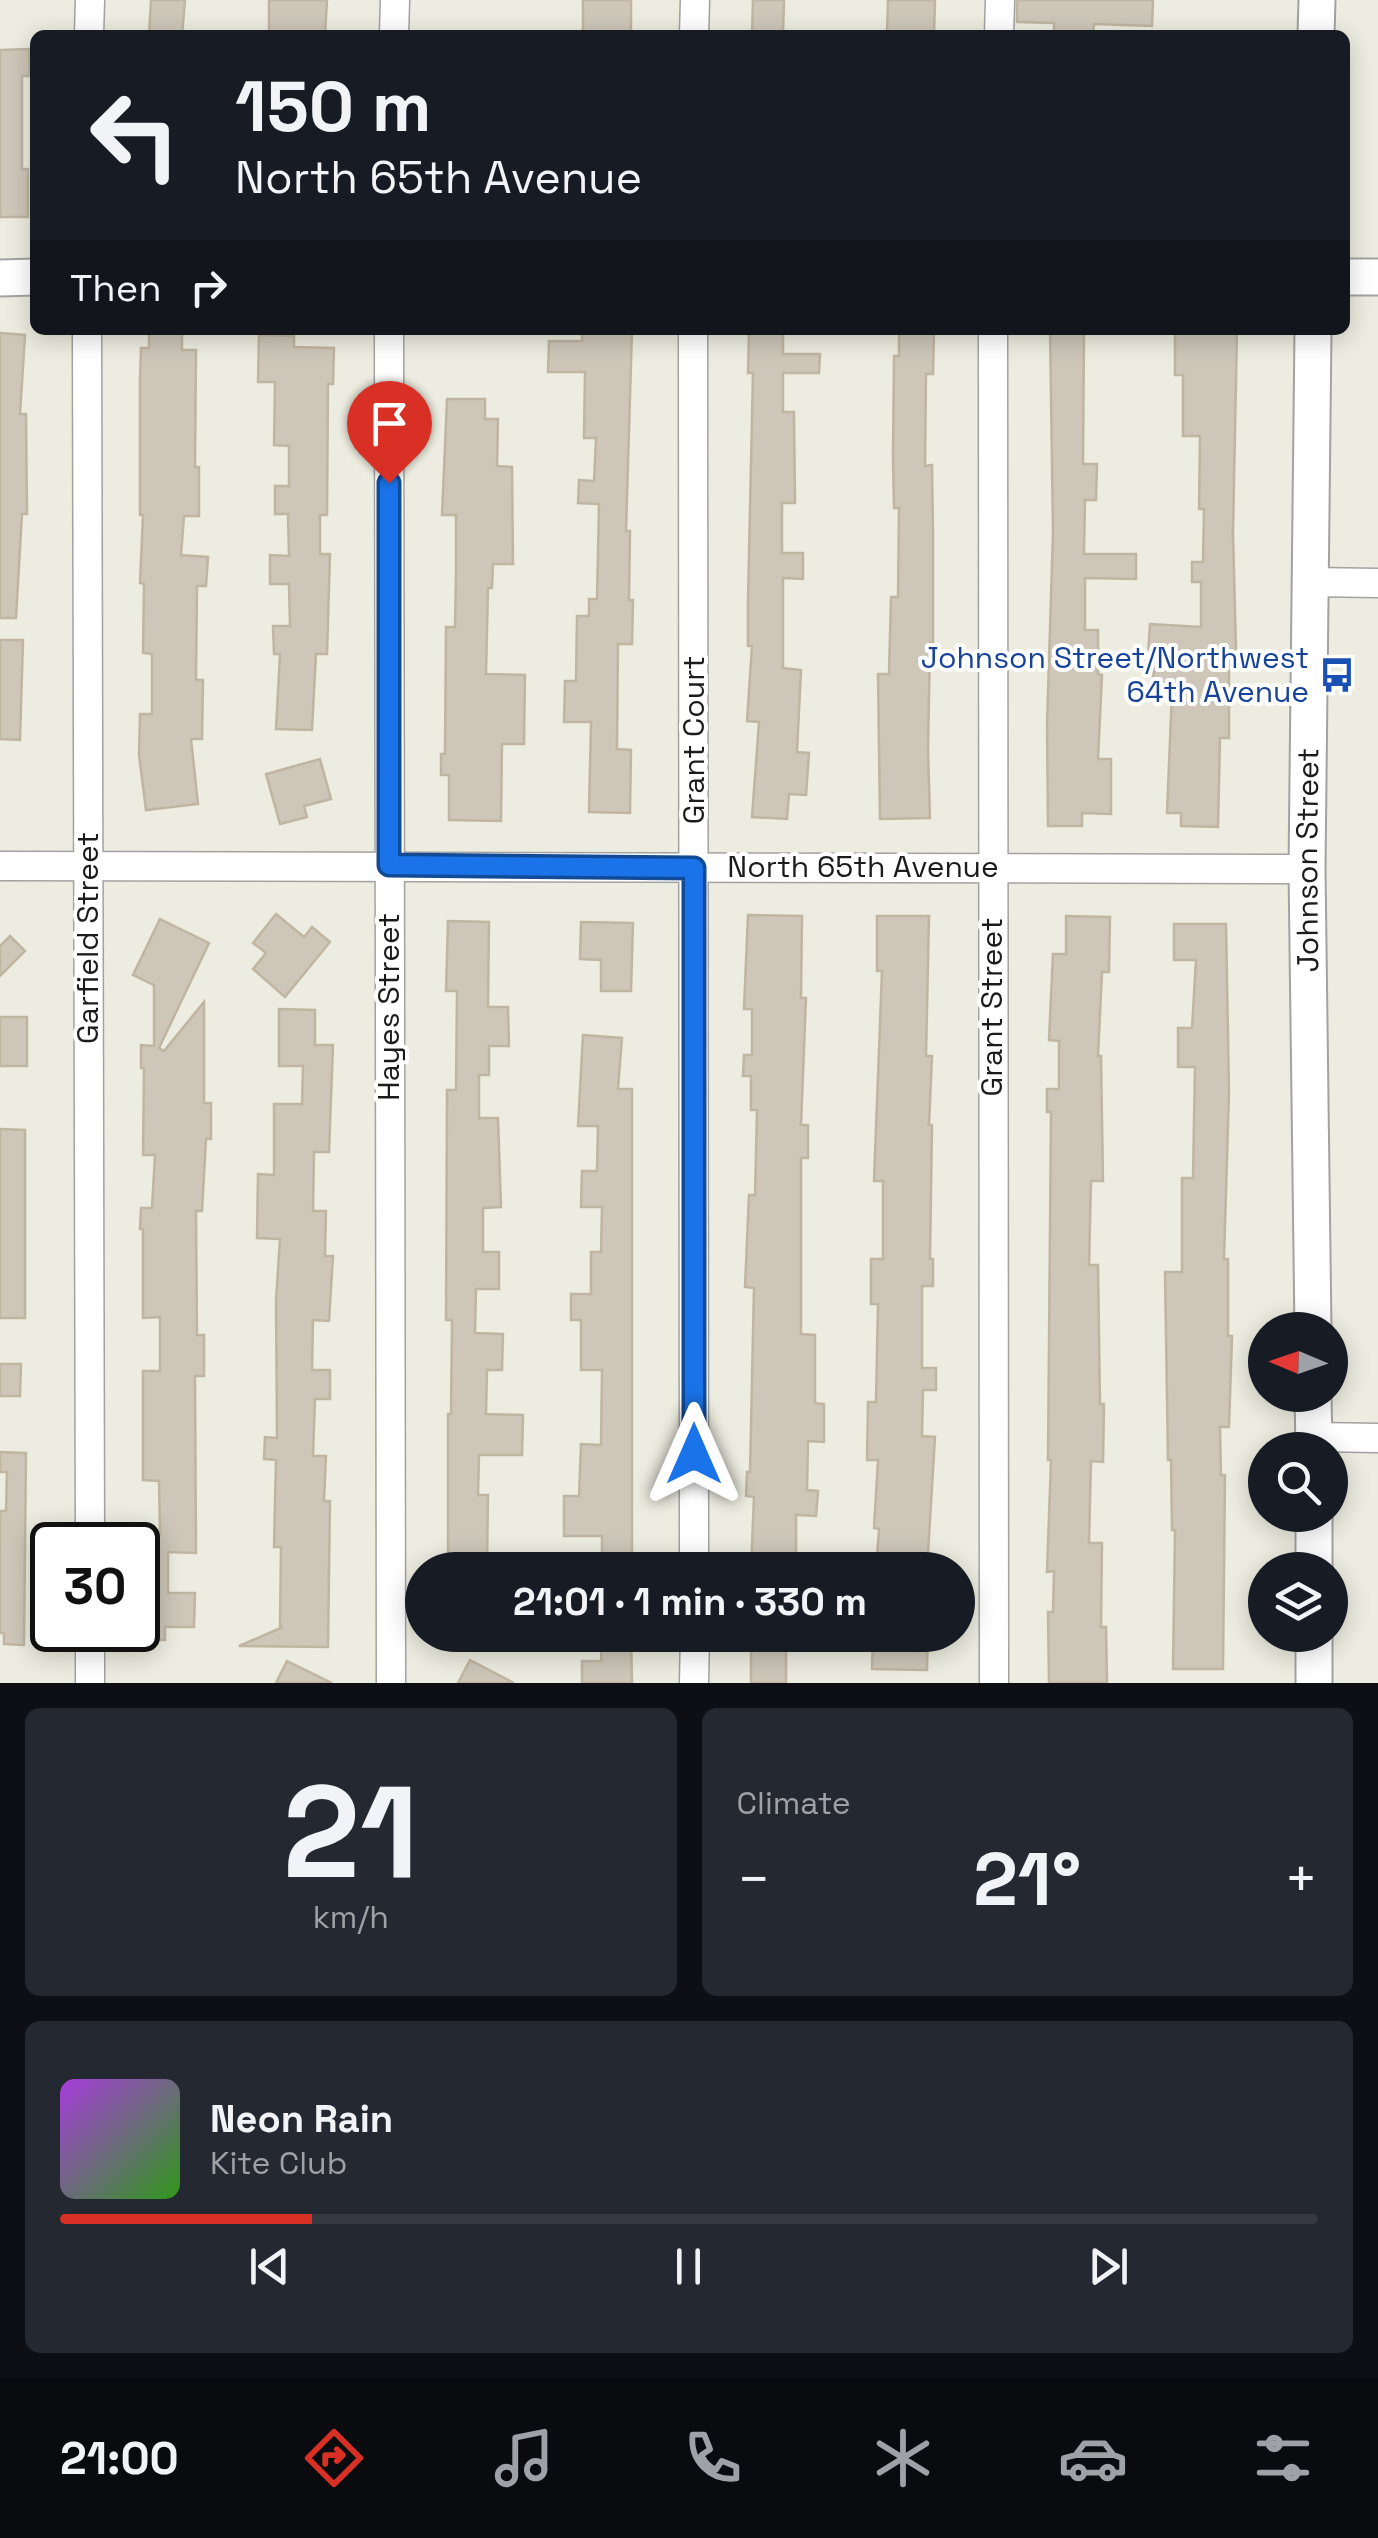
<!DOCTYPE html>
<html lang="en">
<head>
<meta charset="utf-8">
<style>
	:root { --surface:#171b24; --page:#242831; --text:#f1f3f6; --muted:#9ea1a6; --line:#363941; --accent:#d93025 }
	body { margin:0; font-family:"Space Grotesk",sans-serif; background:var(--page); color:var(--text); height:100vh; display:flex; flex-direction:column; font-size:38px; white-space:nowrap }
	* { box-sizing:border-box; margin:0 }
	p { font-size:32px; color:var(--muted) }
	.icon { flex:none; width:55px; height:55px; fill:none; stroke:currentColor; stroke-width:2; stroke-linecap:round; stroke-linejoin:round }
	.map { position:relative; height:1683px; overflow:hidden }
	.panel { display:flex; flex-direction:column; gap:25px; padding:25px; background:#0d0f14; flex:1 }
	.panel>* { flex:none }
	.guide { position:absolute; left:30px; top:30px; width:1320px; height:305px; border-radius:15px; box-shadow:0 5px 25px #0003; background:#171b24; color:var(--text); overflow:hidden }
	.needle { width:65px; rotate:272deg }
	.controls { position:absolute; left:1248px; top:1312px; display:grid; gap:20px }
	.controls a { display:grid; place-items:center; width:100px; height:100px; border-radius:50%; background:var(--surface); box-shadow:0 5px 25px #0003; font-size:50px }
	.speed { position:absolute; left:30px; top:1522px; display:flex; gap:20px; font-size:50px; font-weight:700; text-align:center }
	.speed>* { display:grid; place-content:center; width:130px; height:130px; border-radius:50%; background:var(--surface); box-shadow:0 5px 25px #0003; line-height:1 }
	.speed .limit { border:5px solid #111; border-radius:15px; background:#fff; color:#111 }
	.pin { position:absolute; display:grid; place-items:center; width:85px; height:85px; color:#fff; margin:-102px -42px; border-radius:50% 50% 50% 0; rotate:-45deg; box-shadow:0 0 10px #0007 }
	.pin .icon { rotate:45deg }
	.me { position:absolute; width:110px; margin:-55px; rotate:0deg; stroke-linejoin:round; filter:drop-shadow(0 0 8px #0008) }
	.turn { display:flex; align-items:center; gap:35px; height:210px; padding:0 40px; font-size:45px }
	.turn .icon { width:130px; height:130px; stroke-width:2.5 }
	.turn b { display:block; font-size:70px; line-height:85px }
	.then { display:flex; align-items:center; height:95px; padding:0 40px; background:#0003; gap:20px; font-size:38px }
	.big { font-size:75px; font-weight:700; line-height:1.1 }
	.panel .tile { flex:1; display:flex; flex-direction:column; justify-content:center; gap:15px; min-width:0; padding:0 35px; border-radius:15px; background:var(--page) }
	.panel .dial { align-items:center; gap:0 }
	.dial b { font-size:130px; line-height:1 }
	.song { display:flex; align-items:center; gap:30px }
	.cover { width:120px; height:120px; border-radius:15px; background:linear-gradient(135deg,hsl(280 70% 55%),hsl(110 70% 35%)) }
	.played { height:10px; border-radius:5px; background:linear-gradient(90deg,var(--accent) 20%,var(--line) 20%) }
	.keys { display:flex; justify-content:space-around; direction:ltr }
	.heat { display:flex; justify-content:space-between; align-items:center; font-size:55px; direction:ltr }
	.panel .tiles { flex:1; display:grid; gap:25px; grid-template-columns:1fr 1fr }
	.tile:last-child { grid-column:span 2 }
	.trip { position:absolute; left:405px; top:1552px; width:570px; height:100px; border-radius:50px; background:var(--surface); box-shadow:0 5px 25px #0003; font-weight:700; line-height:100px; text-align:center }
	.menu { display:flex; height:160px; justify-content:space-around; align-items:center; background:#090b0e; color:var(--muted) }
	.menu .icon { width:70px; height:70px }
	.menu .current { color:var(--accent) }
	.menu b { font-size:45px; color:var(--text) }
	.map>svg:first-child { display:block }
	.building { fill:#cdc6b9; stroke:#c0b5a1; stroke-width:2.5 }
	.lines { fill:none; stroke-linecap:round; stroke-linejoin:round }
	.minor-casing { stroke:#a2a2a2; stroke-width:31 }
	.tertiary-casing { stroke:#a2a2a2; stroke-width:39 }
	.minor { stroke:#fff; stroke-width:28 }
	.tertiary { stroke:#fff; stroke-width:35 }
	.route-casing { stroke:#114b97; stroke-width:25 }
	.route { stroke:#1a73e8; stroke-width:18 }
	.labels { text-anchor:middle; stroke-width:8; stroke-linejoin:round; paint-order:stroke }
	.transit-label { font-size:30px; fill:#164399; stroke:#fff; text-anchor:end }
	.street-label { font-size:30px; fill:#1b1b1b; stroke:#fff }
</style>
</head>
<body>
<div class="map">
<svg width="1378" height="1683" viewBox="0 0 1378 1683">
	<rect width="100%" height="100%" fill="#edece0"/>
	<g class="building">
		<polygon points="151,0 185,0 182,35 149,35"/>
		<polygon points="269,0 327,0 325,35 269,35"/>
		<rect x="583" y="0" width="48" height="35"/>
		<polygon points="753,0 784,0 783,35 752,35"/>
		<polygon points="888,0 935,0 934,35 887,35"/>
		<polygon points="1017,0 1153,0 1152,26 1094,24 1093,35 1054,35 1054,23 1017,22"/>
		<polygon points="29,49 30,76 22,76 22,169 28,169 28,217 0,217 0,50"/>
		<polygon points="582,330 632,330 626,531 630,531 629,600 633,600 632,644 618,644 617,749 631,750 630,813 589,812 591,722 564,722 565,681 576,681 577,616 589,616 589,599 597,599 599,504 578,503 579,480 594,481 596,438 584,438 585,372 548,372 549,341 582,341"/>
		<polygon points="749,330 783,330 783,354 820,354 819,373 783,373 783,412 794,412 795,503 782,503 782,553 803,553 803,579 783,578 783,668 801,670 797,752 809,753 806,795 789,794 787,819 752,817 759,722 747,721 752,646 748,646 748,600 753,373 748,373"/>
		<polygon points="899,330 934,330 933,374 926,374 925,466 932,465 933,533 933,643 930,643 928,750 930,818 880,819 878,674 889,674 891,597 898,597 899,508 894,508 893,458 894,356 899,356"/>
		<polygon points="1050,330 1084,330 1083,464 1097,464 1096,500 1085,500 1084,554 1136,554 1136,579 1085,578 1085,630 1098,630 1098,674 1102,675 1098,759 1111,759 1111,814 1082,813 1082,826 1048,826 1047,725 1053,532"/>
		<polygon points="1175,330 1237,330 1233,532 1236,650 1229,650 1229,738 1220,738 1218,827 1181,826 1181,813 1167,813 1172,692 1153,692 1154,656 1148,656 1150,624 1201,627 1201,582 1192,582 1192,562 1203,562 1204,509 1199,509 1200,436 1183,436 1183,375 1175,375"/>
		<polygon points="149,332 182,332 182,350 196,350 195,467 199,467 199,516 184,516 181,555 208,557 206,586 197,586 196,680 203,680 202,739 191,739 198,804 146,810 139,755 140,714 152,714 152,654 143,653 144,584 140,583 143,515 140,515 140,378 141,348 149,348"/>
		<polygon points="0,333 25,335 20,414 26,414 27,514 22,514 16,618 0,618"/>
		<polygon points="259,335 294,336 294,347 334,348 333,384 328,384 327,515 320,515 320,554 330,554 327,654 316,654 312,730 276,729 280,654 274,654 273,626 290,626 289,584 270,584 270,555 289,556 288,514 275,514 275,486 289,486 289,446 274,445 275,382 258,382"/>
		<polygon points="447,399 485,399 485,419 498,419 497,466 512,467 513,564 493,564 492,588 488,588 486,674 525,675 524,744 502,744 501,821 449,820 449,775 441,775 441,754 445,754 446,627 455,627 456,573 456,515 442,515"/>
		<polygon points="0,640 23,640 20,740 0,739"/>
		<polygon points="320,759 331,799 304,806 307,817 280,824 266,774"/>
		<polygon points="276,914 304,937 312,927 330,942 285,997 253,969 266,953 253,943"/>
		<polygon points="748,915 802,916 801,998 806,998 801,1125 808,1125 808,1158 801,1158 801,1334 815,1335 815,1403 824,1404 824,1442 808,1441 807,1490 818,1491 816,1516 796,1515 796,1570 751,1570 754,1497 746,1496 747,1472 750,1472 754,1288 745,1287 749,1195 755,1195 757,1110 751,1110 751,1076 743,1076 744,1055 752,1055 752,1009 744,1009"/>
		<polygon points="877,916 929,916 926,1056 932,1056 929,1125 932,1125 930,1259 933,1259 933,1286 922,1286 922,1368 936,1368 936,1390 923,1390 922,1436 935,1437 927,1570 876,1570 879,1529 874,1528 878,1460 867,1460 868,1402 876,1402 878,1304 871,1304 871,1259 883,1259 883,1181 874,1181 882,971 877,971"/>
		<polygon points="1066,916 1110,917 1109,972 1102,972 1098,1056 1101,1056 1103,1181 1091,1181 1089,1265 1098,1265 1100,1404 1104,1404 1103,1462 1091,1461 1089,1543 1102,1543 1101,1627 1106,1627 1107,1683 1049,1683 1048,1612 1053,1612 1054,1571 1047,1572 1051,1460 1048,1460 1051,1112 1047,1112 1047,1089 1059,1089 1059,1041 1049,1040 1053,954 1066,954"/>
		<polygon points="160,919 209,943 159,1048 164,1051 204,1002 204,1103 211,1103 211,1139 206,1139 202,1211 196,1211 197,1335 204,1335 204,1376 195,1376 196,1553 168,1552 168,1593 195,1593 194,1627 165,1627 165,1640 141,1640 142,1534 160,1534 159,1481 143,1480 143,1371 160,1371 160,1317 143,1318 143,1229 140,1229 141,1208 152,1208 155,1155 143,1155 144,1068 141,1068 141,1045 154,1046 154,985 133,975"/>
		<polygon points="448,921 489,922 488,1007 508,1007 509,1046 489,1046 489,1075 479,1075 479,1118 498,1118 501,1207 483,1208 483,1252 499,1252 499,1289 476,1289 475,1333 503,1334 502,1370 487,1370 486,1414 523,1415 522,1455 479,1455 478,1495 488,1495 487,1565 448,1564 448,1414 451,1414 452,1320 446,1320 447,1090 456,1090 457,991 446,991"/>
		<polygon points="581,922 633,923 631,991 601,991 601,960 580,959"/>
		<polygon points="1174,924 1226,924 1229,1092 1224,1259 1228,1259 1228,1336 1232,1336 1229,1427 1220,1427 1221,1475 1225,1475 1223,1669 1173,1669 1175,1530 1172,1530 1171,1460 1168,1460 1165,1272 1182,1272 1182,1178 1193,1178 1195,1067 1178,1067 1178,1028 1192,1028 1196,960 1174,960"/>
		<polygon points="10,936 25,951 0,976 0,946"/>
		<polygon points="279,1009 315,1010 315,1045 333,1045 329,1152 314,1152 313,1211 326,1211 325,1256 333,1256 329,1321 313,1320 312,1370 330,1370 330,1399 315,1399 313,1456 326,1456 324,1501 330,1501 328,1647 239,1646 283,1627 280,1627 281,1547 274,1547 276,1460 264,1459 265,1437 277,1438 276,1300 280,1239 257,1238 258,1174 274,1175 274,1104 302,1104 303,1066 279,1066"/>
		<rect x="0" y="1017" width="27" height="49"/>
		<polygon points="583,1035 622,1038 618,1089 632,1089 632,1564 602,1563 602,1536 564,1536 564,1496 579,1496 581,1444 601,1445 602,1370 581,1370 581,1320 571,1320 571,1294 591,1294 591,1252 601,1252 602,1207 581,1207 582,1171 597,1171 598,1126 578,1126"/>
		<polygon points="0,1129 25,1130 25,1318 0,1318"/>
		<polygon points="0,1364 21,1364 20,1396 0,1396"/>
		<polygon points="0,1452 26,1453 24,1645 4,1644 4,1633 0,1633 0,1511 6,1511 7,1472 0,1472"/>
		<polygon points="602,1635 631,1635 632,1683 582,1683 582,1661 601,1661"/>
		<rect x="751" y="1635" width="35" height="48"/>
		<polygon points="873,1635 928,1635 927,1670 872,1669"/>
		<polygon points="470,1660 514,1683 458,1683"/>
		<polygon points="287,1661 332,1683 276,1683"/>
	</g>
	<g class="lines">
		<defs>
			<g id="minor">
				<polyline points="89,35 90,0"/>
				<polyline points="394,35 395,0"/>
				<polyline points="694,35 695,0"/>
				<polyline points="999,35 1000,0"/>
				<polyline points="87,330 90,1545"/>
				<polyline points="389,330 391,1683"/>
				<polyline points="693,330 694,1570"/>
				<polyline points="993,330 994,1683"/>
				<polyline points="1309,582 1378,583"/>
				<polyline points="0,866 1307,869"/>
				<polyline points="1314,1437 1378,1438"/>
				<polyline points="90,1630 90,1683"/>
				<polyline points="694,1683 695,1635"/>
			</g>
			<g id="tertiary">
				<polyline points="1316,35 1317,0"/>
				<polyline points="1345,277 1378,277"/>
				<polyline points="0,278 35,277"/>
				<path id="s1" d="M1313,1330l-6,-461 6,-539"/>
				<polyline points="1313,1395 1314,1450"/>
				<polyline points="1314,1570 1314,1515"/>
				<polyline points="1314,1683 1314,1635"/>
			</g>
		</defs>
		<use href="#minor" class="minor-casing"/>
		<use href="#tertiary" class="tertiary-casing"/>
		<use href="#minor" class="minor"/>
		<use href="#tertiary" class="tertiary"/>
	</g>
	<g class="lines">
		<defs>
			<polyline id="route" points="389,483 389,865 694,868 694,1454"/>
		</defs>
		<use href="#route" class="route-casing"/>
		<use href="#route" class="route"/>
	</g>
	<defs>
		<symbol id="bus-bare" viewBox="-9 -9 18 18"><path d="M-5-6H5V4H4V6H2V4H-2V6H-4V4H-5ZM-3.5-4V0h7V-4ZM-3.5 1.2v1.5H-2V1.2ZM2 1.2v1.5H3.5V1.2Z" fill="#1a4fb4" stroke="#fff" stroke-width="2.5" paint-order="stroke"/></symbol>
	</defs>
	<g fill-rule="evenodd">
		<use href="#bus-bare" x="1312" y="650" width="50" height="50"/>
	</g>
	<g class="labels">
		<g class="transit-label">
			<text x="1309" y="668">Johnson Street/Northwest<tspan x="1309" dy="34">64th Avenue</tspan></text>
		</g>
		<g class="street-label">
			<text transform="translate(694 740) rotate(-90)" y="10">Grant Court</text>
			<text dy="10" stroke="none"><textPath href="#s1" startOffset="470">Johnson Street</textPath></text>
			<text x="863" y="877">North 65th Avenue</text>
			<text transform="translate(88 938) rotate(-90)" y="10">Garfield Street</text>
			<text transform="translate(389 1007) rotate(-90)" y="10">Hayes Street</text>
			<text transform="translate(992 1007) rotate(-90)" y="10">Grant Street</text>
		</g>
	</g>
</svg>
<div class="controls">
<a><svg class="needle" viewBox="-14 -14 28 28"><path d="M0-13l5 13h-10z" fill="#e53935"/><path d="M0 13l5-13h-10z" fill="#9ea1a6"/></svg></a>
<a><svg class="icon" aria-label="search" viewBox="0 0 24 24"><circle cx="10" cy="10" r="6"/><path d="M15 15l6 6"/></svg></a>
<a><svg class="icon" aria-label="layers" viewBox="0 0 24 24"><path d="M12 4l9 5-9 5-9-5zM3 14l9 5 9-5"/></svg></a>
</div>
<div class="speed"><div class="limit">30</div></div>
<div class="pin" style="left:389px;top:483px;background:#d93025"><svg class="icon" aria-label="arrive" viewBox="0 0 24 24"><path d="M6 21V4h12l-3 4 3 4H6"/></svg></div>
<svg class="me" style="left:694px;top:1454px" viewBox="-20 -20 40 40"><path d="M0-17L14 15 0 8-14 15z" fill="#1a73e8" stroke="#fff" stroke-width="4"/></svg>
<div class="trip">21:01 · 1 min · 330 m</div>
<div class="guide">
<div class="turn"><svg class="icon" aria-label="left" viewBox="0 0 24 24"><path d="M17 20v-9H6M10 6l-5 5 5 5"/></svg><div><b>150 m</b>North 65th Avenue</div></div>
<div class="then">Then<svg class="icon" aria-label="right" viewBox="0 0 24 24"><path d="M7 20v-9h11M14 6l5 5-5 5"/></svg></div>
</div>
</div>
<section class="panel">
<div class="tiles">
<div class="tile dial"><b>21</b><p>km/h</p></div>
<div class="tile"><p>Climate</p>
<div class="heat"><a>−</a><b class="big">21°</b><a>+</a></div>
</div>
<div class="tile">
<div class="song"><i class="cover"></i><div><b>Neon Rain</b><p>Kite Club</p></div></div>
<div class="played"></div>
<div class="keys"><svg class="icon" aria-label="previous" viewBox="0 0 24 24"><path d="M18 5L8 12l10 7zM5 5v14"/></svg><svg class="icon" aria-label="pause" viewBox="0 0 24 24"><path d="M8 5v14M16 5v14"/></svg><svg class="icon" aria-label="next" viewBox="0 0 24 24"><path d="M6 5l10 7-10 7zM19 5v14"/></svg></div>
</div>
</div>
</section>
<nav class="menu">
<b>21:00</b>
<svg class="icon current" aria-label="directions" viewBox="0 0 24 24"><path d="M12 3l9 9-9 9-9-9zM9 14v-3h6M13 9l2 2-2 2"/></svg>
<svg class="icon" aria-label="music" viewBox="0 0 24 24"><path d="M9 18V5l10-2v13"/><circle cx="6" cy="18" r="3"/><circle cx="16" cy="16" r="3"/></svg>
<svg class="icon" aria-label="phone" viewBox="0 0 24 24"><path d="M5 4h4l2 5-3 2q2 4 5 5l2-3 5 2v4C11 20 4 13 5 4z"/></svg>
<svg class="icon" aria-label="climate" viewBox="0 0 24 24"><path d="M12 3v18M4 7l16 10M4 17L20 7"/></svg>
<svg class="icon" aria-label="car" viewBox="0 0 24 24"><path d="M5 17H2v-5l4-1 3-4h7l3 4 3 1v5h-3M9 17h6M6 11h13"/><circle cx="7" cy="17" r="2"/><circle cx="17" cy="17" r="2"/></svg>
<svg class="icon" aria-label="filters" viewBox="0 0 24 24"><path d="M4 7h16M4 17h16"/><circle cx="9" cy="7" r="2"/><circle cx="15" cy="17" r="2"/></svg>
</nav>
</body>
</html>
